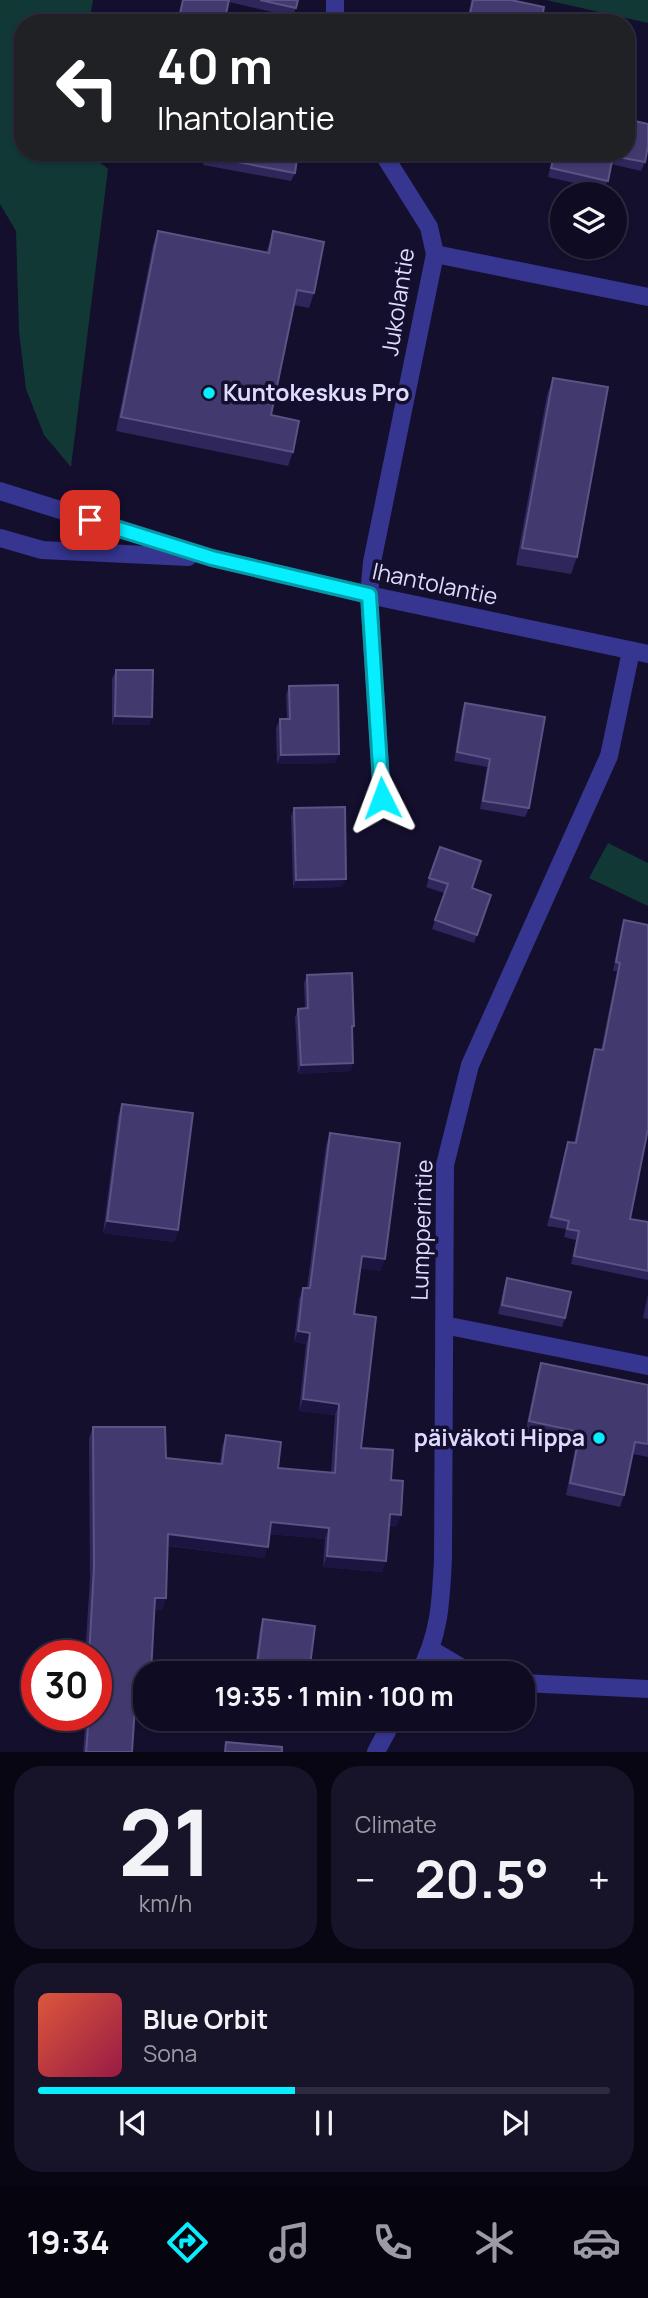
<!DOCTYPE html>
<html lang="en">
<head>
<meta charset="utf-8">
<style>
	:root { --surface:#0e0b22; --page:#17142a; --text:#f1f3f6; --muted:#9b9ba5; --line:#2e2b40; --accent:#07efff }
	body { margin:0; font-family:Manrope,sans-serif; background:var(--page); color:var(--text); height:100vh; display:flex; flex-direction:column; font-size:26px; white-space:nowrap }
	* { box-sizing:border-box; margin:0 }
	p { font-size:23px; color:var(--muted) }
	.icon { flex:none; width:38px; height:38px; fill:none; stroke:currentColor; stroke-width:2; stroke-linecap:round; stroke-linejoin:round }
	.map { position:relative; height:1752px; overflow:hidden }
	.sheet { display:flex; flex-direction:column; gap:14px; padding:14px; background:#080613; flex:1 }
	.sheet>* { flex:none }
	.top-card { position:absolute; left:14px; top:14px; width:621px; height:147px; border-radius:28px; box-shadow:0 2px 5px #0004,0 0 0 2px var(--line); background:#202124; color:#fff; overflow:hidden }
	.tools { position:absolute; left:550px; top:182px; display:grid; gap:14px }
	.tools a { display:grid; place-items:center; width:77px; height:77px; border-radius:50%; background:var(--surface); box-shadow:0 2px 5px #0004,0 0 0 2px var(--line); font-size:35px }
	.speed { position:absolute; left:21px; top:1640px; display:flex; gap:14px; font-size:35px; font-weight:700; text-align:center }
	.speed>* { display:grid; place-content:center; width:91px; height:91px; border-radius:50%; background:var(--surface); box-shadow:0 2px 5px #0004,0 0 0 2px var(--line); line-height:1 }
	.speed .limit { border:10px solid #d22; background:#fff; color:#111 }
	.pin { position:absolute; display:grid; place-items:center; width:60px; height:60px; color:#fff; margin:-30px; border-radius:14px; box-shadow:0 4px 10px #0006 }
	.me { position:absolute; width:77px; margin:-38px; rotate:357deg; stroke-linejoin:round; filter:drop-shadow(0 0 5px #0008) }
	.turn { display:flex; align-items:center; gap:24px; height:147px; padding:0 28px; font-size:32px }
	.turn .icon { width:91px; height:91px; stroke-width:2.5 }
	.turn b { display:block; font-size:49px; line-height:60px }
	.big { font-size:52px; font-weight:700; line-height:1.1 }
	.sheet .card { flex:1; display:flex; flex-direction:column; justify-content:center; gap:10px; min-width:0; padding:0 24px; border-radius:28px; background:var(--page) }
	.sheet .dial { align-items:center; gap:0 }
	.dial b { font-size:91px; line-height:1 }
	.song { display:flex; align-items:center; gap:21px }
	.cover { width:84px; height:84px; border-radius:10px; background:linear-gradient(135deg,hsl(10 70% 55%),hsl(340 70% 35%)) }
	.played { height:7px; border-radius:4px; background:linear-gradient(90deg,var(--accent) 45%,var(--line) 45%) }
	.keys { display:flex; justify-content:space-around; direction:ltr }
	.heat { display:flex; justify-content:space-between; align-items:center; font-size:38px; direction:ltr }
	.sheet .tiles { flex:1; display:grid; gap:14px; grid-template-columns:1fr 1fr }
	.card:last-child { grid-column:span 2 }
	.trip { position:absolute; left:133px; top:1661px; width:402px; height:70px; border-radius:28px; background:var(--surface); box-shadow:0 2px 5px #0004,0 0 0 2px var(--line); font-weight:700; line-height:70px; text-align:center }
	.tabs { display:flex; height:112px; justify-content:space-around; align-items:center; background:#06040e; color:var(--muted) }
	.tabs .icon { width:49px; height:49px }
	.tabs .active { color:var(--accent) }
	.tabs b { font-size:32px; color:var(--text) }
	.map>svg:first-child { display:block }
	.green { fill:#113835 }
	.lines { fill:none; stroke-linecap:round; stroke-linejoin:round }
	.service { stroke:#363590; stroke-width:18 }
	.minor { stroke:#363590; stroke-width:18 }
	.tertiary { stroke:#363590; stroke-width:18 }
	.wall { fill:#2f275c }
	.shaded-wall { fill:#1c1542 }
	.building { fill:#423a6e; stroke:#5a5384; stroke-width:2 }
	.route-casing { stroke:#059ba6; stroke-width:18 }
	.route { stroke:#07efff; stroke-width:12 }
	.poi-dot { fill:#07efff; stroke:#130f2d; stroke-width:2.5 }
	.labels { text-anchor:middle; stroke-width:7; stroke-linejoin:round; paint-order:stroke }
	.street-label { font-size:23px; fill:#dedbff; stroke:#130f2d }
	.poi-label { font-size:23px; font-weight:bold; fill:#dedbff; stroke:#130f2d; text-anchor:start }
</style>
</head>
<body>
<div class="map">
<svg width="648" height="1752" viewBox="0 0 648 1752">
	<rect width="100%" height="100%" fill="#130f2d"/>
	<g class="green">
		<polygon points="0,0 93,0 89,23 23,23 23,152 87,152 108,169 71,467 44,435 26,389 19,332 16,231 0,204"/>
		<polygon points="546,0 648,0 648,23"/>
		<polygon points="608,843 648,863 648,906 589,878"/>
	</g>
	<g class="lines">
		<polyline class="service" points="444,1325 648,1366"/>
		<g class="minor">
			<polyline points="335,0 335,23"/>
			<polyline points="382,152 429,227 435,254 372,562 369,595 382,798"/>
			<polyline points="435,254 648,297"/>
			<polyline points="432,1650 464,1669 482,1673"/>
			<path d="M419,1673c21,-38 22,-73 24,-115l2,-393 25,-100 139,-309 22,-105"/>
			<polyline points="523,1683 648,1689"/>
			<polyline points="376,1752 394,1718"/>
		</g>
		<g class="tertiary">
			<polyline points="0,491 212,558 369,595 648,654"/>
			<polyline points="0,538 42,550 188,557"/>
		</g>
	</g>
	<g class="wall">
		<polygon points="182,0 298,0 293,17 229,2 224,23 177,23"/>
		<polygon points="471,0 473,0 541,23 467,23"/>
		<polygon points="206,152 298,152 295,173 291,181 203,165"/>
		<polygon points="554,152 626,152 645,162 641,171 611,164 605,190 548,177"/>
		<polygon points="158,231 266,253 273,231 314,293 309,308 294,305 271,415 293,452 288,466 116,431 153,245"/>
		<polygon points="553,378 577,557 571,574 516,565 547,395"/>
		<polygon points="116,670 152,717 149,725 112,725 112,679"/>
		<polygon points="289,686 336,763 277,764 276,728 280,719 287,719 286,695"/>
		<polygon points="465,703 529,808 525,817 480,809 487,767 454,761 462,711"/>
		<polygon points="294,808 342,887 293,888 291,816"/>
		<polygon points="440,847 472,888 491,895 474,943 432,929 444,893 426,887"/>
		<polygon points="624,920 630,1219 648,1222 648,1280 571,1264 576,1240 564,1237 566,1229 547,1226 565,1150 568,1142 574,1143 592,1057 595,1049 601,1050 617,971 613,971 621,929"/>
		<polygon points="307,975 354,1026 352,1032 353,1063 350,1071 298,1074 295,1017 298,1009 305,1008 304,983"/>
		<polygon points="122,1104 178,1230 174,1242 103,1233 118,1116"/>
		<polygon points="330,1133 381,1271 360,1268 354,1314 361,1448 391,1480 397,1526 389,1526 382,1572 323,1567 325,1539 270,1534 264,1558 168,1546 166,1598 162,1610 155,1609 145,1702 136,1701 132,1752 83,1752 86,1715 96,1715 96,1656 85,1656 90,1579 89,1438 93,1427 166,1458 220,1464 222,1447 226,1435 278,1468 331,1473 335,1415 299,1411 306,1344 294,1342 299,1299 303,1288 307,1288 326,1145"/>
		<polygon points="507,1278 565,1318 562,1327 498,1314 504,1287"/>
		<polygon points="648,1294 648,1319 643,1318"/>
		<polygon points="541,1363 648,1385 648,1457 633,1454 624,1495 620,1507 566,1495 576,1444 525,1433 537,1375"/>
		<polygon points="263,1619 310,1666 336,1673 254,1673 260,1628"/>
	</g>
	<g class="shaded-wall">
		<polygon points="115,716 152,717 149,725 112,725"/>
		<polygon points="339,754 336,763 277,764 281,755"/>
		<polygon points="346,879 342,887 293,888 296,880"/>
		<polygon points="353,1063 350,1071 298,1074 301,1065"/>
		<polygon points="107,1221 178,1230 174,1242 103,1233"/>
		<polygon points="362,1256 385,1259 381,1271 357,1268"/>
		<polygon points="298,1331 310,1333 306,1344 294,1342"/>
		<polygon points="303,1399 339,1404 335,1415 299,1411"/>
		<polygon points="390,1514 401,1515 397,1526 386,1525"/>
		<polygon points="271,1522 329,1528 325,1539 267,1534"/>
		<polygon points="168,1534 268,1547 264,1558 164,1545"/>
		<polygon points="327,1556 386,1561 382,1572 323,1567"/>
		<polygon points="155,1598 166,1598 162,1610 151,1609"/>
		<polygon points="136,1690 145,1690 145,1702 132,1701"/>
	</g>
	<g class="building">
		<polygon points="183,0 229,0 224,23 178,23"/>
		<polygon points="260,0 298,0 296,8"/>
		<polygon points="473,0 511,0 544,7 541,23 468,23"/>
		<polygon points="626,119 648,124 648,146 645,162 613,156 608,181 551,168 555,152 626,152"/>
		<polygon points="207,152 298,152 295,173 206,156"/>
		<polygon points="158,231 269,253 273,231 324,242 314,293 297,290 271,415 299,421 293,452 121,417"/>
		<polygon points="553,378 608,387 577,557 522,548"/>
		<polygon points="116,670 153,670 152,717 115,716"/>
		<polygon points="338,685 339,754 281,755 280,719 290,719 289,686"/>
		<polygon points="465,703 545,717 529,808 483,801 490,759 457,752"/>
		<polygon points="345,807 346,879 296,880 294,808"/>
		<polygon points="440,847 481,861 472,888 491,895 477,935 435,920 448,884 429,878"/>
		<polygon points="624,920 648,925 648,1129 630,1219 648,1222 648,1271 574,1256 579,1231 567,1229 569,1221 551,1217 568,1142 576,1143 595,1049 603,1050 620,963 616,962"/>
		<polygon points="352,973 354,1026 352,1026 353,1063 301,1065 298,1009 308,1008 307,975"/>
		<polygon points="122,1104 193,1113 178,1230 107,1221"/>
		<polygon points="330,1133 400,1143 385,1259 362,1256 354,1314 376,1317 361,1448 393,1450 391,1480 403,1481 401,1515 390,1514 386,1561 327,1556 329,1528 271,1522 268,1547 168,1534 166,1598 155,1598 151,1673 145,1673 145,1690 136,1690 132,1752 86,1752 89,1715 96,1715 96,1656 89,1656 94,1568 93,1427 165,1427 166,1458 222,1464 226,1435 281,1442 278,1468 335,1473 339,1404 303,1399 310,1333 298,1331 303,1288 310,1288"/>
		<polygon points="507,1278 571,1292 565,1318 502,1305"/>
		<polygon points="541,1363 648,1385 648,1444 635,1442 624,1495 570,1483 580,1432 529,1421"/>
		<polygon points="263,1619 315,1626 310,1666 336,1670 336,1673 256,1673"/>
		<polygon points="226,1742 282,1747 282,1752 225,1752"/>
	</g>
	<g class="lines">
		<defs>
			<polyline id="route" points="90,520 212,558 369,595 382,798"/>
		</defs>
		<use href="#route" class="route-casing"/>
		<use href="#route" class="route"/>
	</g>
	<g class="poi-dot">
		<circle cx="209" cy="393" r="7"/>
		<circle cx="599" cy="1438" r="7"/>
	</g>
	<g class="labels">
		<g class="street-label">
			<text transform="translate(398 302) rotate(-81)" y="8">Jukolantie</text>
			<text transform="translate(435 584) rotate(12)" y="8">Ihantolantie</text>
			<text transform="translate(422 1230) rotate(-88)" y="8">Lumpperintie</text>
		</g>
		<g class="poi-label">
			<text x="223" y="401">Kuntokeskus Pro</text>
			<text x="585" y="1446" text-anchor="end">päiväkoti Hippa</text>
		</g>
	</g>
</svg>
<div class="tools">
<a><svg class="icon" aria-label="layers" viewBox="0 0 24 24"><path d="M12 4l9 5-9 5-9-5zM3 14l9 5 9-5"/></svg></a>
</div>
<div class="speed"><div class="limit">30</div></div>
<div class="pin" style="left:90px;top:520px;background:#d93025"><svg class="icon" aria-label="arrive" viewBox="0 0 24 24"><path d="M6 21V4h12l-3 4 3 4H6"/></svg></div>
<svg class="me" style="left:382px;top:798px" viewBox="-20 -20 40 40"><path d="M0-17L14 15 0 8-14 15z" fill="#07efff" stroke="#fff" stroke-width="4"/></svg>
<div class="trip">19:35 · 1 min · 100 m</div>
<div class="top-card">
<div class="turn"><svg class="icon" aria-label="left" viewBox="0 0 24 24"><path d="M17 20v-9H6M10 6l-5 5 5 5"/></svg><div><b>40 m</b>Ihantolantie</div></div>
</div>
</div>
<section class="sheet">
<div class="tiles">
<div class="card dial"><b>21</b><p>km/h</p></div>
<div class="card"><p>Climate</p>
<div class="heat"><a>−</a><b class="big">20.5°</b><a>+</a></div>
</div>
<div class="card">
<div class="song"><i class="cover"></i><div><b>Blue Orbit</b><p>Sona</p></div></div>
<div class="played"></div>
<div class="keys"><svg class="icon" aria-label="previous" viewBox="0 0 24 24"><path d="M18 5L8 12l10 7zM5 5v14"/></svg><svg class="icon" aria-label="pause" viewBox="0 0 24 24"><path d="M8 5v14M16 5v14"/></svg><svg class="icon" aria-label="next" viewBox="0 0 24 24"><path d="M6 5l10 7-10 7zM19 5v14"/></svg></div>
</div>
</div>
</section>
<nav class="tabs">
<b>19:34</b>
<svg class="icon active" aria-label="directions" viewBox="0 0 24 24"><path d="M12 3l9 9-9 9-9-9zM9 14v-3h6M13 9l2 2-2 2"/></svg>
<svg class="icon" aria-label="music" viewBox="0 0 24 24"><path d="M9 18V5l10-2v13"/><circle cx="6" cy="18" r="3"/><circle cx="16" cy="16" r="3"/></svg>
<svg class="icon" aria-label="phone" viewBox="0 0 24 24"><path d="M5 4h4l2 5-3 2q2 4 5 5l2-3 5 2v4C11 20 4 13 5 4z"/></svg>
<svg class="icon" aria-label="climate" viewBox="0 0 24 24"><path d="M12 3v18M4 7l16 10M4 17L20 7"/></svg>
<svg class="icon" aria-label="car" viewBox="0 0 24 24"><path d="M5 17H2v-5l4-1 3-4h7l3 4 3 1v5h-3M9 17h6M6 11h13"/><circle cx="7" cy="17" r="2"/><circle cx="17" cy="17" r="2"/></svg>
</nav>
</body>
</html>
